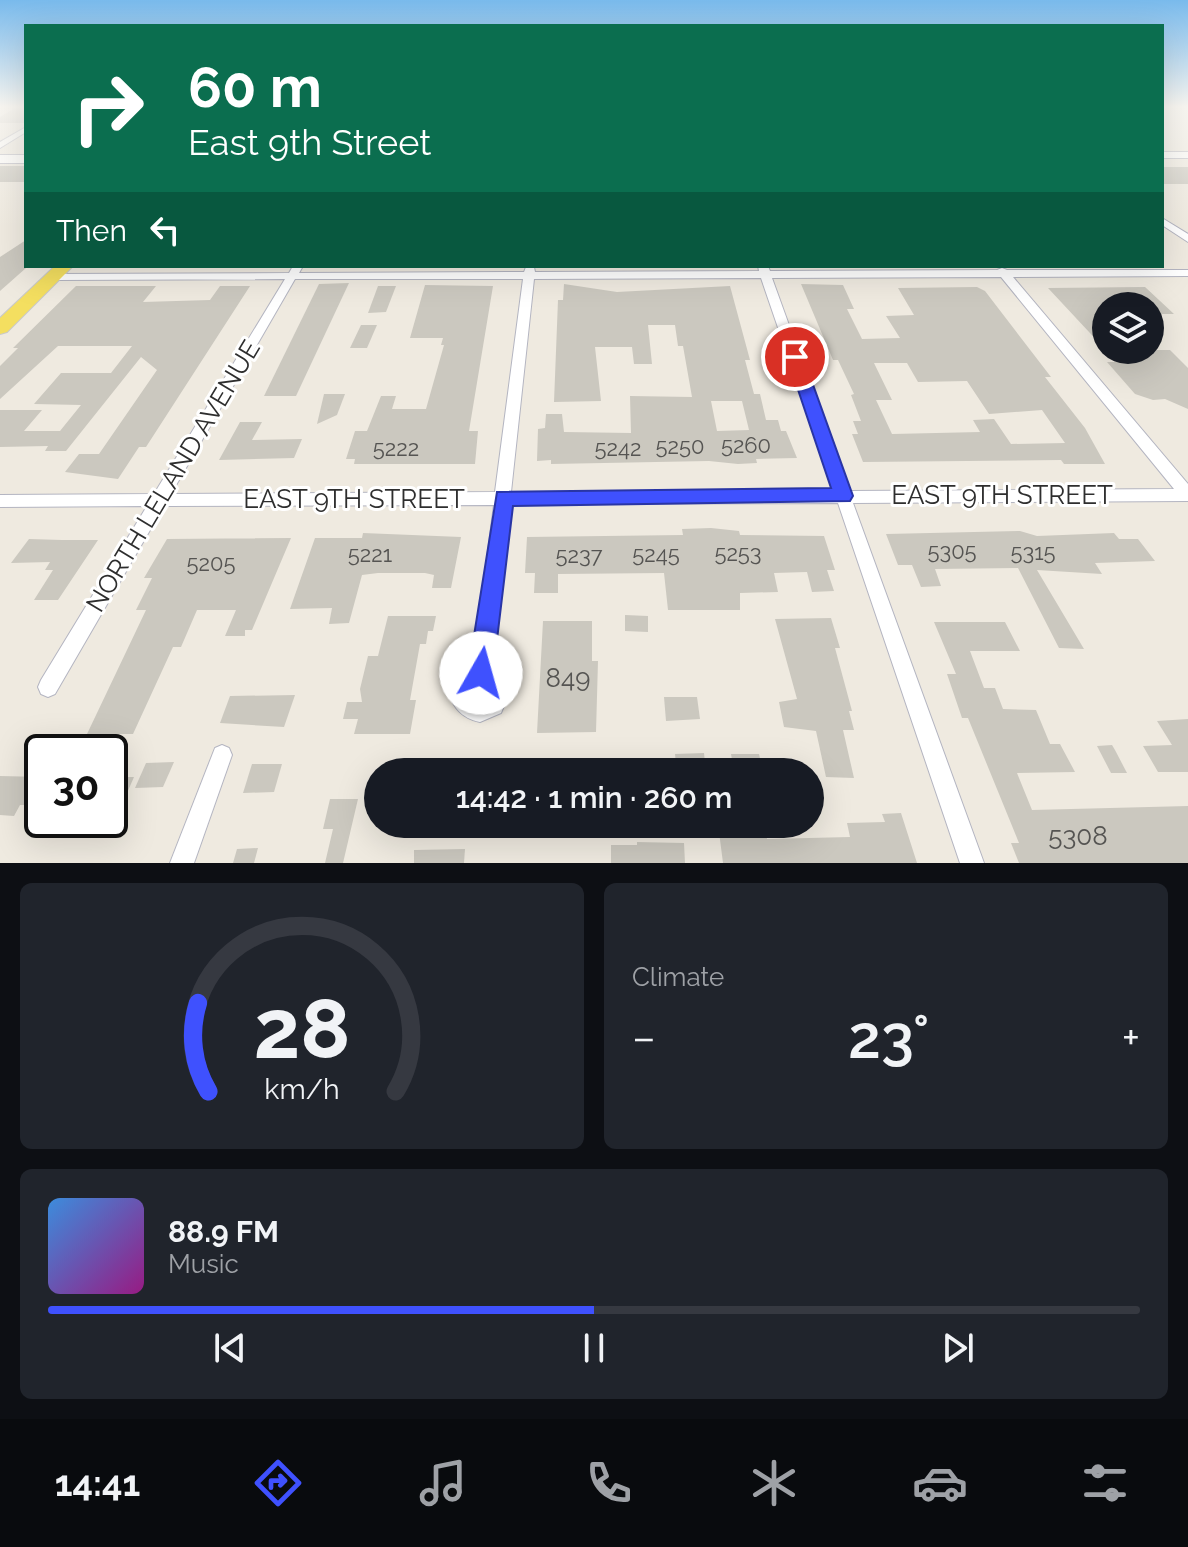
<!DOCTYPE html>
<html lang="en">
<head>
<meta charset="utf-8">
<style>
	:root { --surface:#171b24; --page:#20242c; --text:#f1f3f6; --muted:#9ea1a6; --line:#363941; --accent:#3f51fe }
	body { margin:0; font-family:Raleway,sans-serif; background:var(--page); color:var(--text); height:100vh; display:flex; flex-direction:column; font-size:30px; white-space:nowrap }
	* { box-sizing:border-box; margin:0 }
	p { font-size:26px; color:var(--muted) }
	.icon { flex:none; width:44px; height:44px; fill:none; stroke:currentColor; stroke-width:2; stroke-linecap:round; stroke-linejoin:round }
	.map { position:relative; height:863px; overflow:hidden }
	.details { display:flex; flex-direction:column; gap:20px; padding:20px; background:#0d0f14; flex:1 }
	.details>* { flex:none }
	.hud { position:absolute; left:24px; top:24px; width:1140px; height:244px; border-radius:0px; box-shadow:0 8px 32px #0002; background:#0b6e4f; color:#fff; overflow:hidden }
	.controls { position:absolute; left:1092px; top:292px; display:grid; gap:16px }
	.controls a { display:grid; place-items:center; width:72px; height:72px; border-radius:50%; background:var(--surface); box-shadow:0 8px 32px #0002; font-size:40px }
	.speed { position:absolute; left:24px; top:734px; display:flex; gap:16px; font-size:40px; font-weight:700; text-align:center }
	.speed>* { display:grid; place-content:center; width:104px; height:104px; border-radius:50%; background:var(--surface); box-shadow:0 8px 32px #0002; line-height:1 }
	.speed .limit { border:4px solid #111; border-radius:12px; background:#fff; color:#111 }
	.pin { position:absolute; display:grid; place-items:center; width:68px; height:68px; color:#fff; margin:-34px; border:4px solid #fff; border-radius:50%; box-shadow:0 2px 8px #0007 }
	.me { position:absolute; width:88px; margin:-44px; rotate:7deg; stroke-linejoin:round; filter:drop-shadow(0 0 6px #0008) }
	.turn { display:flex; align-items:center; gap:28px; height:168px; padding:0 32px; font-size:36px }
	.turn .icon { width:104px; height:104px; stroke-width:2.5 }
	.turn b { display:block; font-size:56px; line-height:68px }
	.then { display:flex; align-items:center; height:76px; padding:0 32px; background:#0003; gap:16px; font-size:30px }
	.big { font-size:60px; font-weight:600; line-height:1.1 }
	.details .tile { flex:1; display:flex; flex-direction:column; justify-content:center; gap:12px; min-width:0; padding:0 28px; border-radius:12px; background:var(--page) }
	.details .dial { align-items:center; gap:0 }
	.dial svg { height:208px; overflow:visible; fill:none; stroke:var(--line); stroke-width:7; stroke-linecap:round; text-anchor:middle }
	.dial text { fill:var(--text); stroke:none }
	.song { display:flex; align-items:center; gap:24px }
	.cover { width:96px; height:96px; border-radius:12px; background:linear-gradient(135deg,hsl(210 70% 55%),hsl(310 70% 35%)) }
	.played { height:8px; border-radius:4px; background:linear-gradient(90deg,var(--accent) 50%,var(--line) 50%) }
	.keys { display:flex; justify-content:space-around; direction:ltr }
	.heat { display:flex; justify-content:space-between; align-items:center; font-size:44px; direction:ltr }
	.details .tiles { flex:1; display:grid; gap:20px; grid-template-columns:1fr 1fr }
	.tile:last-child { grid-column:span 2 }
	.trip { position:absolute; left:364px; top:758px; width:460px; height:80px; border-radius:40px; background:var(--surface); box-shadow:0 8px 32px #0002; font-weight:600; line-height:80px; text-align:center }
	.dock { display:flex; height:128px; justify-content:space-around; align-items:center; background:#090b0e; color:var(--muted) }
	.dock .icon { width:56px; height:56px }
	.dock .on { color:var(--accent) }
	.dock b { font-size:36px; color:var(--text) }
	.map>svg:first-child { display:block }
	.building { fill:#cbc8bf; fill-rule:evenodd }
	.lines { fill:none; stroke-linecap:round; stroke-linejoin:round }
	.street-casing { stroke:#b4b5c1; stroke-width:2 }
	.secondary-casing { stroke:#b4b5c1; stroke-width:2 }
	.primary-casing { stroke:#c9c9c9; stroke-width:2 }
	.street { fill:#fff; fill-rule:evenodd }
	.secondary { fill:#fff; fill-rule:evenodd }
	.primary { fill:#f4df60; fill-rule:evenodd }
	.route { fill:#3f51fe; stroke:#2935a5; stroke-width:2 }
	.labels { text-anchor:middle; stroke-width:6; stroke-linejoin:round; paint-order:stroke }
	.number-label { font-size:22px; fill:#555452 }
	.street-label { font-size:26px; fill:#2e2e2e; stroke:#fff }
	.near-number-label { font-size:26px; fill:#555452 }
</style>
</head>
<body>
<div class="map">
<svg width="1188" height="863" viewBox="0 0 1188 863">
	<rect width="100%" height="100%" fill="#efeae0"/>
	<g class="building">
		<polygon points="18,106 26,106 26,123 0,123 0,117"/>
		<rect x="0" y="166" width="26" height="16"/>
		<rect x="1162" y="167" width="26" height="17"/>
		<polygon points="26,240 26,268 0,291 0,257"/>
		<polygon points="349,283 296,396 264,396 319,284"/>
		<path d="M564,284l53,8 113,-6 20,74h-5l9,34h6l6,26h12l3,11h5l11,27 -41,1 1,4 -19,1 -29,-3 -158,3v-4l-14,1 1,-32 7,-1 1,-14h16l2,18 67,1 -1,-37 62,1 -9,-51h-5l-3,-21h-27l4,39h-18l-2,-17h-37l6,54 -47,1 4,-102h5zM711,401h31l7,29 -32,1z"/>
		<path d="M801,284l42,1 11,24h-7l15,30 38,-1 -14,-22 28,-1 -16,-27 79,-1 8,4 66,86h-6l40,51 20,36h-41l-3,-4 -198,2 -11,-28h6l-5,-13h8l-10,-26 3,-1 -16,-34h-5zM874,363h33l11,19 49,-1 22,33 53,-4 23,33 -54,1 -17,-25 -21,1 7,12 -88,2 -16,-34h16z"/>
		<polygon points="425,285 493,286 469,431 478,431 475,464 354,464 355,459 346,459 355,431 367,431 381,396 396,396 392,409 426,409 444,345 441,345 443,338 410,338"/>
		<polygon points="76,286 156,286 143,302 210,300 220,286 250,286 146,447 139,447 118,479 65,472 79,454 99,454 157,370 141,357 66,451 45,451 48,446 0,447 0,410 42,410 24,431 60,431 81,405 34,404 61,373 111,373 132,346 58,346 0,399 0,366 18,348 13,348"/>
		<polygon points="378,286 396,286 386,312 368,313"/>
		<polygon points="1145,287 1174,314 1150,314 1150,306 1141,305 1106,306 1106,350 1170,350 1188,368 1188,409 1165,399 1153,400 1135,394 1107,362 1117,362 1048,288"/>
		<polygon points="361,325 377,325 367,348 350,348"/>
		<polygon points="324,394 345,394 337,415 317,424"/>
		<polygon points="240,422 262,422 252,440 302,439 294,458 219,460"/>
		<polygon points="711,528 739,531 740,535 824,536 835,570 827,570 834,591 812,592 807,572 774,573 778,592 740,593 740,610 668,610 664,573 558,574 558,593 534,593 535,573 525,573 527,537 683,535 682,529"/>
		<polygon points="1020,531 1037,536 1114,533 1119,539 1138,539 1155,561 1095,563 1102,574 1037,570 1084,649 1059,648 1018,568 935,569 941,586 921,587 912,565 898,565 886,534"/>
		<polygon points="363,533 461,537 451,588 432,588 434,575 425,573 378,573 362,575 349,623 329,624 332,608 290,609 315,538 362,538"/>
		<polygon points="291,538 252,630 245,630 245,636 225,636 236,610 197,610 181,647 173,647 133,734 87,734 146,610 136,610 152,578 144,578 167,539"/>
		<polygon points="29,539 62,540 98,540 58,600 34,600 53,570 45,570 50,562 11,563"/>
		<polygon points="625,615 648,616 648,632 625,631"/>
		<polygon points="388,616 436,616 433,631 428,631 426,644 420,644 410,700 416,700 410,734 354,734 358,719 343,719 347,702 362,702 360,689 368,656 378,656"/>
		<polygon points="831,618 840,648 835,648 852,711 849,711 854,730 843,730 854,778 826,777 816,731 784,727 779,702 797,699 775,619"/>
		<polygon points="543,621 592,621 592,661 598,661 596,732 537,733"/>
		<polygon points="934,622 1005,622 1020,651 970,651 984,688 995,688 1003,709 1036,710 1050,744 1060,744 1075,772 1017,773 1032,810 1188,806 1188,863 1019,863 1011,843 1019,843 968,718 962,718 947,674 956,674"/>
		<polygon points="295,695 284,727 220,723 230,696"/>
		<polygon points="664,697 697,697 700,719 666,721"/>
		<polygon points="1188,719 1188,772 1158,772 1143,746 1172,745 1157,721"/>
		<polygon points="1112,745 1115,750 1127,773 1111,773 1097,746"/>
		<polygon points="704,753 706,772 677,772 675,754"/>
		<polygon points="731,754 759,754 763,772 734,772"/>
		<polygon points="174,762 163,787 135,788 146,763"/>
		<polygon points="252,764 282,764 274,792 243,793"/>
		<polygon points="0,776 42,777 42,805 20,805 14,816 0,815"/>
		<polygon points="110,777 134,777 110,832"/>
		<polygon points="330,799 358,799 343,863 325,863 333,829 323,829"/>
		<polygon points="901,813 917,863 723,863 718,824 765,824 767,839 850,837 847,823 885,822 882,814"/>
		<polygon points="637,842 684,843 685,863 611,863 611,845 637,845"/>
		<polygon points="258,848 254,863 233,863 237,849"/>
		<polygon points="465,849 464,863 414,863 414,850"/>
	</g>
	<g class="lines">
		<defs>
			<g id="street">
				<polygon points="26,127 26,132 0,148 0,142"/>
				<polygon points="1162,218 1188,234 1188,242 1162,225"/>
				<path d="M293,266h10l-4,7 225,-1 2,-5h8l1,5 224,-1 -1,-5h10l2,5 227,-1 5,-2 5,2h181v6l-175,1 175,207v17l-335,2 131,360h-24l-122,-360 -329,1 -18,162 12,8 6,20 -8,19 -21,9c-34,-7 -41,-44 -7,-57l21,-160 -330,1 -109,188 -7,3 -7,-3 -3,-7 3,-7 106,-174 -147,1v-12l154,-1 131,-215 -232,1 -5,-3 5,-3 236,-1zM1001,277l173,212 -325,2 -77,-213zM761,278l73,213 -323,1 23,-213zM295,279h228l-28,213 -324,2zM476,682h8l5,6v8l-5,5h-8l-5,-5v-8z"/>
				<polygon points="222,745 229,748 232,755 194,863 170,863 215,748"/>
			</g>
			<g id="secondary">
				<rect x="1162" y="152" width="26" height="6"/>
				<rect x="0" y="155" width="26" height="8"/>
			</g>
			<polygon id="primary" points="55,266 73,266 7,332 0,334 0,318"/>
		</defs>
		<use href="#street" class="street-casing"/>
		<use href="#secondary" class="secondary-casing"/>
		<use href="#primary" class="primary-casing"/>
		<use href="#street" class="street"/>
		<use href="#secondary" class="secondary"/>
		<use href="#primary" class="primary"/>
	</g>
	<linearGradient id="sky" x2="0" y2="1"><stop stop-color="#79baec"/><stop offset="0.47" stop-color="#f8f6f1"/><stop offset="1" stop-color="#f8f6f1" stop-opacity="0"/></linearGradient>
	<rect width="1188" height="227" fill="url(#sky)"/>
	<polygon class="route" points="795,352 803,357 853,496 850,501 513,506 493,673 489,682 481,685 472,682 468,673 497,492 831,488 787,357"/>
	<g class="labels">
		<g class="number-label">
			<text x="746" y="453">5260</text>
			<text x="680" y="454">5250</text>
			<text x="396" y="456">5222</text>
			<text x="618" y="456">5242</text>
			<text x="952" y="559">5305</text>
			<text x="1033" y="560">5315</text>
			<text x="738" y="561">5253</text>
			<text x="370" y="562">5221</text>
			<text x="656" y="562">5245</text>
			<text x="579" y="563">5237</text>
			<text x="211" y="571">5205</text>
		</g>
		<g class="street-label">
			<text transform="translate(173 476) rotate(-59)" y="9">NORTH LELAND AVENUE</text>
			<text x="1002" y="504">EAST 9TH STREET</text>
			<text x="354" y="508">EAST 9TH STREET</text>
		</g>
		<g class="near-number-label">
			<text x="568" y="687">849</text>
			<text x="1078" y="845">5308</text>
		</g>
	</g>
</svg>
<div class="controls">
<a><svg class="icon" aria-label="layers" viewBox="0 0 24 24"><path d="M12 4l9 5-9 5-9-5zM3 14l9 5 9-5"/></svg></a>
</div>
<div class="speed"><div class="limit">30</div></div>
<div class="pin" style="left:795px;top:357px;background:#d93025"><svg class="icon" aria-label="arrive" viewBox="0 0 24 24"><path d="M6 21V4h12l-3 4 3 4H6"/></svg></div>
<svg class="me" style="left:481px;top:673px" viewBox="-20 -20 40 40"><circle r="19" fill="#fff"/><path d="M0-13L10 11 0 6-10 11z" fill="#3f51fe"/></svg>
<div class="trip">14:42 · 1 min · 260 m</div>
<div class="hud">
<div class="turn"><svg class="icon" aria-label="right" viewBox="0 0 24 24"><path d="M7 20v-9h11M14 6l5 5-5 5"/></svg><div><b>60 m</b>East 9th Street</div></div>
<div class="then">Then<svg class="icon" aria-label="left" viewBox="0 0 24 24"><path d="M17 20v-9H6M10 6l-5 5 5 5"/></svg></div>
</div>
</div>
<section class="details">
<div class="tiles">
<div class="tile dial"><svg viewBox="0 0 100 80">
<path d="M14 69A42 42 0 1 1 86 69"/>
<path d="M14 69A42 42 0 0 1 10 35" stroke="#3f51fe"/>
<text x="50" y="56" font-size="32" font-weight="700">28</text>
<text x="50" y="72" font-size="11">km/h</text>
</svg></div>
<div class="tile"><p>Climate</p>
<div class="heat"><a>−</a><b class="big">23°</b><a>+</a></div>
</div>
<div class="tile">
<div class="song"><i class="cover"></i><div><b>88.9 FM</b><p>Music</p></div></div>
<div class="played"></div>
<div class="keys"><svg class="icon" aria-label="previous" viewBox="0 0 24 24"><path d="M18 5L8 12l10 7zM5 5v14"/></svg><svg class="icon" aria-label="pause" viewBox="0 0 24 24"><path d="M8 5v14M16 5v14"/></svg><svg class="icon" aria-label="next" viewBox="0 0 24 24"><path d="M6 5l10 7-10 7zM19 5v14"/></svg></div>
</div>
</div>
</section>
<nav class="dock">
<b>14:41</b>
<svg class="icon on" aria-label="directions" viewBox="0 0 24 24"><path d="M12 3l9 9-9 9-9-9zM9 14v-3h6M13 9l2 2-2 2"/></svg>
<svg class="icon" aria-label="music" viewBox="0 0 24 24"><path d="M9 18V5l10-2v13"/><circle cx="6" cy="18" r="3"/><circle cx="16" cy="16" r="3"/></svg>
<svg class="icon" aria-label="phone" viewBox="0 0 24 24"><path d="M5 4h4l2 5-3 2q2 4 5 5l2-3 5 2v4C11 20 4 13 5 4z"/></svg>
<svg class="icon" aria-label="climate" viewBox="0 0 24 24"><path d="M12 3v18M4 7l16 10M4 17L20 7"/></svg>
<svg class="icon" aria-label="car" viewBox="0 0 24 24"><path d="M5 17H2v-5l4-1 3-4h7l3 4 3 1v5h-3M9 17h6M6 11h13"/><circle cx="7" cy="17" r="2"/><circle cx="17" cy="17" r="2"/></svg>
<svg class="icon" aria-label="filters" viewBox="0 0 24 24"><path d="M4 7h16M4 17h16"/><circle cx="9" cy="7" r="2"/><circle cx="15" cy="17" r="2"/></svg>
</nav>
</body>
</html>
